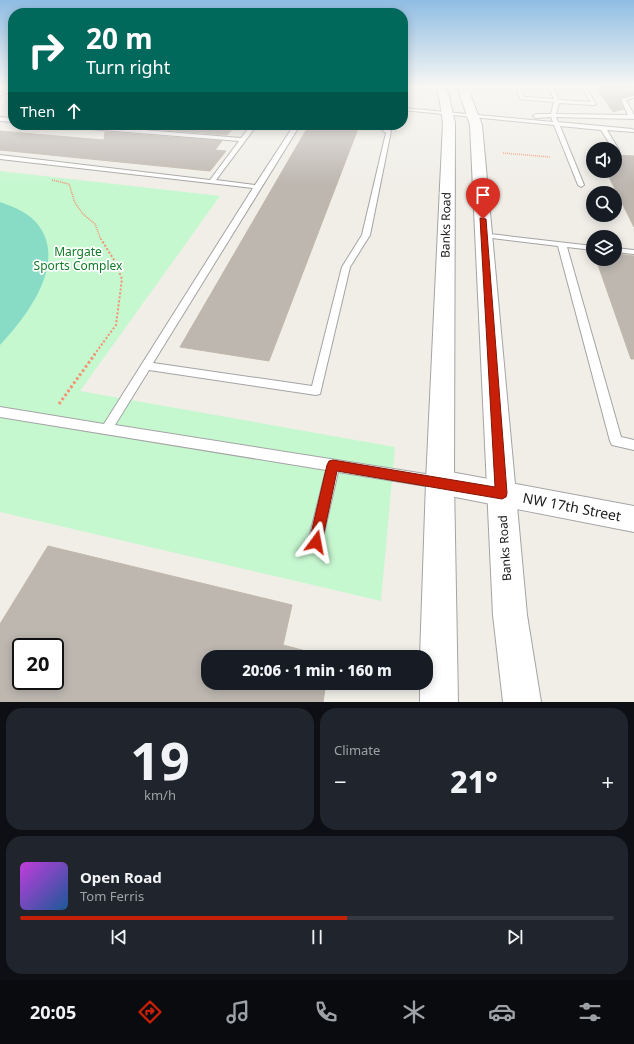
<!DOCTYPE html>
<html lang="en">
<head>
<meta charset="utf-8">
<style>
	:root { --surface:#171b24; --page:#20242c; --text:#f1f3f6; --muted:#9ea1a6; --line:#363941; --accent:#c82008 }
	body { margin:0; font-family:"Noto Sans",sans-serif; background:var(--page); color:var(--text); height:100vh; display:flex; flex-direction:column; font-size:15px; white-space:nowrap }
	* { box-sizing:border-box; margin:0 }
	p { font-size:13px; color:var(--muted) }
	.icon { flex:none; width:22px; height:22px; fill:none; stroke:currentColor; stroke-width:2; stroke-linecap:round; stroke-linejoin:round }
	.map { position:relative; height:702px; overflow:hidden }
	.side { display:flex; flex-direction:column; gap:6px; padding:6px; background:#0d0f14; flex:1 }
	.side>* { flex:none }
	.top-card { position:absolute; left:8px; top:8px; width:400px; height:122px; border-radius:16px; box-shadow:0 2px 10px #0003; background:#00695c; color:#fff; overflow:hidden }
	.fabs { position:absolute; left:586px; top:142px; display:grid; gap:8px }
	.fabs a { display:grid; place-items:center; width:36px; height:36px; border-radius:50%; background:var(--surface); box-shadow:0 2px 10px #0003; font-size:20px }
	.speed { position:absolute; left:12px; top:638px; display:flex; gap:8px; font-size:20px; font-weight:700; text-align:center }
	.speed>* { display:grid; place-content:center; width:52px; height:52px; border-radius:50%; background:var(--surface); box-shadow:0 2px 10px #0003; line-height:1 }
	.speed .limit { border:2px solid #111; border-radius:6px; background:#fff; color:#111 }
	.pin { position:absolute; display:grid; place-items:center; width:34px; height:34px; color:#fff; margin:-41px -17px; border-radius:50% 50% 50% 0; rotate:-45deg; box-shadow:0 0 4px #0007 }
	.pin .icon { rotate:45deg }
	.me { position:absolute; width:44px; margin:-22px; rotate:13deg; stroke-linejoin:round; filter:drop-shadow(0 0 3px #0008) }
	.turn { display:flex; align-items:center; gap:14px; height:84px; padding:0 12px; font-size:18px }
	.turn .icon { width:52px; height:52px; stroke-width:2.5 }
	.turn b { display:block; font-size:28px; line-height:34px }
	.then { display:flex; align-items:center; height:38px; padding:0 12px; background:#0003; gap:8px; font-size:15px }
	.big { font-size:30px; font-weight:800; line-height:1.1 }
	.side .tile { flex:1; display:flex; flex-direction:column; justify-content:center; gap:6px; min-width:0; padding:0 14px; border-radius:16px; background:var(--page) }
	.side .dial { align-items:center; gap:0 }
	.dial b { font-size:52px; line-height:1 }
	.song { display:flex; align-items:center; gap:12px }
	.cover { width:48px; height:48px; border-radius:6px; background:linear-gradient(135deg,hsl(290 70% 55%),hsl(210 70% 35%)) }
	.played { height:4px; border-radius:2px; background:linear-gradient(90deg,var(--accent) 55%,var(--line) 55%) }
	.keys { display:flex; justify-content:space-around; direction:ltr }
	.heat { display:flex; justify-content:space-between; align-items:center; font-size:22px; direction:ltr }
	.side .tiles { flex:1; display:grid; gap:6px; grid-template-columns:1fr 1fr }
	.tile:last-child { grid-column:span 2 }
	.trip { position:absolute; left:201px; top:650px; width:232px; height:40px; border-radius:16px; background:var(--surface); box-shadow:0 2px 10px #0003; font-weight:800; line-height:40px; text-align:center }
	.tab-bar { display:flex; height:64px; justify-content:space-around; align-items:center; background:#090b0e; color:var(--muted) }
	.tab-bar .icon { width:28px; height:28px }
	.tab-bar .selected { color:var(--accent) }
	.tab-bar b { font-size:18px; color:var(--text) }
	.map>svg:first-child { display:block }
	.park { fill:#c6f8d0 }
	.pitch { fill:#88dcc6 }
	.building { fill:#bdb7b0; stroke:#c1b7aa; fill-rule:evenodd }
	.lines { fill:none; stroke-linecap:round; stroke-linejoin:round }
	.service-casing { stroke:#a4a4a4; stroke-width:2 }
	.minor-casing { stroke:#a4a4a4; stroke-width:2 }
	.tertiary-casing { stroke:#a4a4a4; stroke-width:2 }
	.path-far2 { stroke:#f49173; stroke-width:1.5; stroke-dasharray:1 1; stroke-linecap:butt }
	.path-far1 { stroke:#f49173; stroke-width:2; stroke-dasharray:2 2; stroke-linecap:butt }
	.path { stroke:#f49173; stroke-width:3; stroke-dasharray:2.5 2.5; stroke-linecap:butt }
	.service { fill:#fff; fill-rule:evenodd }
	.minor { fill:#fff; fill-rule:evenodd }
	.tertiary { fill:#fff; fill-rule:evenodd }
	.route { fill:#c82008; stroke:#821505 }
	.labels { text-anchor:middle; stroke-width:3.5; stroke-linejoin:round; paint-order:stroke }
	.street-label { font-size:12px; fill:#202020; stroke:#fff }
	.park-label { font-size:12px; fill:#107c27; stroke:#fff }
	.near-street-label { font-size:14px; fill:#202020; stroke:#fff }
</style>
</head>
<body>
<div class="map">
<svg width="634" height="702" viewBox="0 0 634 702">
	<rect width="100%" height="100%" fill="#f0eee7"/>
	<polygon class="park" points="0,171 220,196 80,391 395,447 381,601 0,512"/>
	<path class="pitch" d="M0,202c14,5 30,11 39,24 28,39 -13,91 -39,119z"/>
	<g class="building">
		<polygon points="595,86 634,86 634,95 620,98 624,109 613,112"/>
		<polygon points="105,125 236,125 227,135"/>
		<polygon points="309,125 359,126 269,361 180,347"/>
		<polygon points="0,131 104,140 105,132 222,141 215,150 226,151 210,171 0,150"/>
		<polygon points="615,155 634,156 634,227 606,171 615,171"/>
		<polygon points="615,254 634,256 634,359 631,359 596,259 615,259"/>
		<path d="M48,546l244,59 -9,40 45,12h-120v26h118l-3,19h-323v-78zM21,647h34v34h-34z"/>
	</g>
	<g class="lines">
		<defs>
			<g id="service">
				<polygon points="516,86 520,86 524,97 554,99 548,86 552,86 559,100 591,102 581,86 585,86 596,104 594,105 559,103 556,114 628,115 621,99 634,96 634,98 626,100 634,115 634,119 556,117 558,122 632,129 634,130 634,132 607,130 619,150 616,152 615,149 613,149 601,130 560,126 584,185 581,187 578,185 554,125 403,110 403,108 553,122 551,117 536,118 533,116 536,114 551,114 554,102 520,99"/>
				<polygon points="13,87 13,90 0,96 0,93"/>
				<polygon points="0,117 13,118 13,122 0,121"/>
				<polygon points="62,125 84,125 241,138 251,125 257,125 216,180 255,185 294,125 300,125 153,363 312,386 342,267 362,235 386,133 376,125 382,125 391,131 370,235 350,267 320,394 316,395 149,370 115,425 438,476 443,478 444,482 443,486 438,488 338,472 322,542 320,547 315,549 310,547 308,542 326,470 0,417 0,407 104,424 253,188 0,159 0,155 210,180 239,141 65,127"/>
				<polygon points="481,233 593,246 593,250 567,247 621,437 634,440 634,450 612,445 610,441 558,246 484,237 481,237"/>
				<polygon points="615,248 634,250 634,254 615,252"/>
			</g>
			<polygon id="minor" points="440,470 634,506 634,532 440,494 431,490 427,482 431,474"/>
			<g id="tertiary">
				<polygon points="435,86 445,86 449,96 455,123 454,482 458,702 420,702 420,683 426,683 426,657 420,657 426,482 443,123 439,96"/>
				<polygon points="457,86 467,86 482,125 527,615 541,702 503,702 493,615 470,125"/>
			</g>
		</defs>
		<use href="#service" class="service-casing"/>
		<use href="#minor" class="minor-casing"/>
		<use href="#tertiary" class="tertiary-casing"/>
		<g class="path-far2">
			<polyline points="503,153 550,157"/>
			<polyline points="52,180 69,184 75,203 83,214 95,224 101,240"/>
		</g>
		<polyline class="path-far1" points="94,355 116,325 122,279 114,260 101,239"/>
		<polyline class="path" points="59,404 95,354"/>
		<use href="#service" class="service"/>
		<use href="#minor" class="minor"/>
		<use href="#tertiary" class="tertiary"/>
	</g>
	<linearGradient id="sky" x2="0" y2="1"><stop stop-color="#8fbde3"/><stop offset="0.47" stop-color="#f8f7f4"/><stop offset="1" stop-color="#f8f7f4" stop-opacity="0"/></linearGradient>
	<rect width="634" height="184" fill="url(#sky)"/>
	<polygon class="route" points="480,218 486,219 507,493 506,497 502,499 337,471 322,542 320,546 316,548 311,546 309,542 327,465 329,461 333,460 495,487"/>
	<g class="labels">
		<g class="street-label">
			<text transform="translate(446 225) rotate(-89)" y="4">Banks Road</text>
			<text transform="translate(505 548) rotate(-94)" y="4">Banks Road</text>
		</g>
		<g class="park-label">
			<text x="78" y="256">Margate<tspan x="78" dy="14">Sports Complex</tspan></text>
		</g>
		<g class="near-street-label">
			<text transform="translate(572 507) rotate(11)" y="5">NW 17th Street</text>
		</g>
	</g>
</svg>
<div class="fabs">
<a><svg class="icon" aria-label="sound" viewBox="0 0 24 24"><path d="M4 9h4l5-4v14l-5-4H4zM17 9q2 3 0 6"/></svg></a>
<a><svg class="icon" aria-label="search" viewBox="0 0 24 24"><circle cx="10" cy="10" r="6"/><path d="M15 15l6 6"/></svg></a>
<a><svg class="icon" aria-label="layers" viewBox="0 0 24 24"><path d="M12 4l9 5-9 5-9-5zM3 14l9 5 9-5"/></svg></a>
</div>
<div class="speed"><div class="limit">20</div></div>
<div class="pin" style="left:483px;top:219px;background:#d93025"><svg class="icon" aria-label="arrive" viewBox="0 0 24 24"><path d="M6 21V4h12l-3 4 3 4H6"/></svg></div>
<svg class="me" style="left:316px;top:542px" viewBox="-20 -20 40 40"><path d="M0-17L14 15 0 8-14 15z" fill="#c82008" stroke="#fff" stroke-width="4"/></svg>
<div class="trip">20:06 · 1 min · 160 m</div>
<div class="top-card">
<div class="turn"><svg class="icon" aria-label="right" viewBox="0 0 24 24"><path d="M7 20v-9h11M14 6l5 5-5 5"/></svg><div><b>20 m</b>Turn right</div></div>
<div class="then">Then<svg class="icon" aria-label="ahead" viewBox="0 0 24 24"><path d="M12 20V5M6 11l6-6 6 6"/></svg></div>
</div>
</div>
<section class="side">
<div class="tiles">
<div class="tile dial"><b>19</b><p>km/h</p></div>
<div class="tile"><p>Climate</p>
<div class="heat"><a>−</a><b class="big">21°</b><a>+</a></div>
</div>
<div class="tile">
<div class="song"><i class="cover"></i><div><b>Open Road</b><p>Tom Ferris</p></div></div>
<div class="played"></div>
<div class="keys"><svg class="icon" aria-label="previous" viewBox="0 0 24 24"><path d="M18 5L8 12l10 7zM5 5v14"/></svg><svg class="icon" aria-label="pause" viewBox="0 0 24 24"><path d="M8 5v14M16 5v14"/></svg><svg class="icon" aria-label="next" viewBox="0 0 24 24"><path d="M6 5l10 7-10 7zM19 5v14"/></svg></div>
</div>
</div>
</section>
<nav class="tab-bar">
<b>20:05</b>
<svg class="icon selected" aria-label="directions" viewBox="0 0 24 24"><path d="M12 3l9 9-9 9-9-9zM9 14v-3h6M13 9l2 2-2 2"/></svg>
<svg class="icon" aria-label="music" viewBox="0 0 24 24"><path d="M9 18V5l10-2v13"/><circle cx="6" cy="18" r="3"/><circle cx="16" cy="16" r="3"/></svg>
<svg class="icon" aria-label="phone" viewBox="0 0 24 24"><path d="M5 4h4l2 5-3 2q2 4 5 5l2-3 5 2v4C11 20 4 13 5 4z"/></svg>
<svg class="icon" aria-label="climate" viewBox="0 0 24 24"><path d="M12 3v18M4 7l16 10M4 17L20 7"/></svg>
<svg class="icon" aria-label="car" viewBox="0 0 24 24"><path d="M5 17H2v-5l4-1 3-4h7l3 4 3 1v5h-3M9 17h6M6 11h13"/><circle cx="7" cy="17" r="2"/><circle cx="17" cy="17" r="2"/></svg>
<svg class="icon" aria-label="filters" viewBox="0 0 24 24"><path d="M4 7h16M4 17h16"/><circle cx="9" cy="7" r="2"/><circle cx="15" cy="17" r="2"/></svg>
</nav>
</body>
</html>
